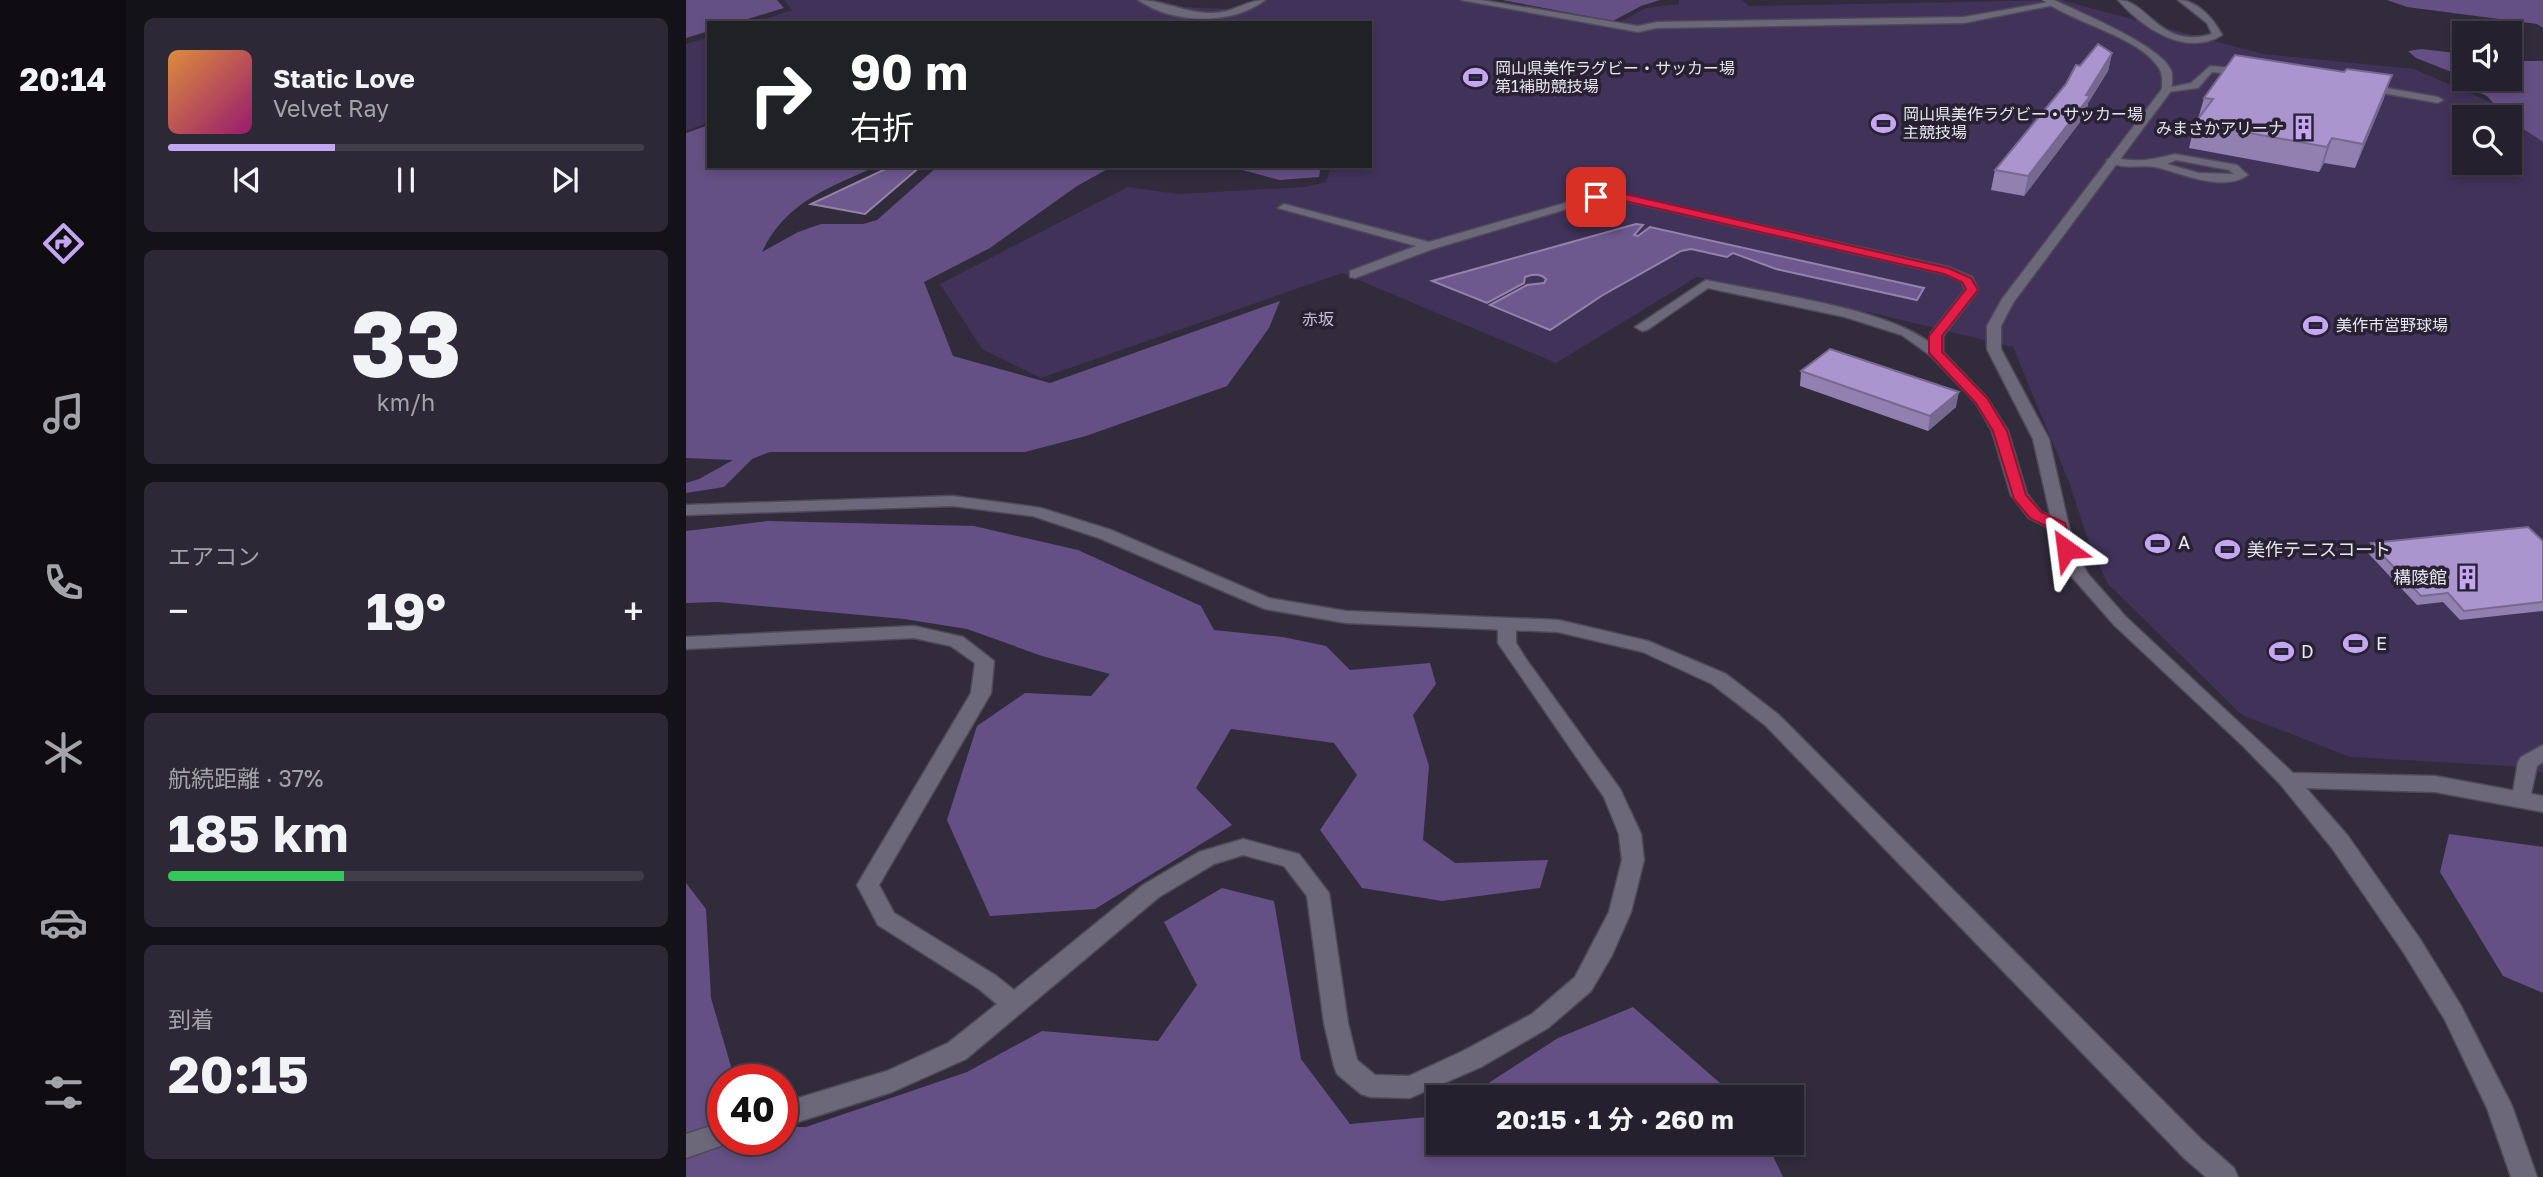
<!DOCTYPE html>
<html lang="ja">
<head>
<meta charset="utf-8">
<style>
	:root { --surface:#25202d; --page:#2d2835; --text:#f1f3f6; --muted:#a3a3aa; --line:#423e49; --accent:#c3a7f2 }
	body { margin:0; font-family:"Golos Text","Noto Sans JP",sans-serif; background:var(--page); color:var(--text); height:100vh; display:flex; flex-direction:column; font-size:26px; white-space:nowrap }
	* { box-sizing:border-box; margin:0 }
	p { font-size:23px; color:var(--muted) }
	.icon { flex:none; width:38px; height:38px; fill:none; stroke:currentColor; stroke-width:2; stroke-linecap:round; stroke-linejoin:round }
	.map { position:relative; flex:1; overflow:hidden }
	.details { display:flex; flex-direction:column; gap:18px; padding:18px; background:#141219; width:560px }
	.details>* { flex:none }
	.banner { position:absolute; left:21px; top:21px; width:665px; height:147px; border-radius:0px; box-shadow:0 4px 10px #0003,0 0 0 2px var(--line); background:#202124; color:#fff; overflow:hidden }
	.fabs { position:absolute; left:1766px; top:21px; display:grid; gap:14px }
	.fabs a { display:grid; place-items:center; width:70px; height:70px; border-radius:0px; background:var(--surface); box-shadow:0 4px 10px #0003,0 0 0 2px var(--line); font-size:35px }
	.speed { position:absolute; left:21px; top:1064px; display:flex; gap:14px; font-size:35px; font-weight:700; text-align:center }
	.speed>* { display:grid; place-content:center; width:91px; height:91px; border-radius:50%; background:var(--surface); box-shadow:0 4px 10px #0003,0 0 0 2px var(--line); line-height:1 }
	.speed .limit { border:10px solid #d22; background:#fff; color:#111 }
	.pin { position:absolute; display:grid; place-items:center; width:60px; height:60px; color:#fff; margin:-30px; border-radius:14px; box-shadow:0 4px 10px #0006 }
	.me { position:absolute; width:77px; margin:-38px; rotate:329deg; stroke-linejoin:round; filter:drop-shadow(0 0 5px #0008) }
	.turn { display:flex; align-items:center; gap:24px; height:147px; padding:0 28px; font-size:32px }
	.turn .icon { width:91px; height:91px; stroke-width:2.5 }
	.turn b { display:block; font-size:49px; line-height:60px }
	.big { font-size:52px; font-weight:700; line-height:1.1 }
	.details .widget { flex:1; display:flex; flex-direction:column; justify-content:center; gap:10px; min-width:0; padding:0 24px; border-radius:10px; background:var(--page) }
	.details .dial { align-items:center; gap:0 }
	.dial b { font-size:91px; line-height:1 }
	.song { display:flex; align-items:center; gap:21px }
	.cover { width:84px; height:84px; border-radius:10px; background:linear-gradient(135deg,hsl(30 70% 55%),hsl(320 70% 35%)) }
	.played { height:7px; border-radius:4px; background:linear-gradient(90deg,var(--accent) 35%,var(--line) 35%) }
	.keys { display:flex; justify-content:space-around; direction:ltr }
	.heat { display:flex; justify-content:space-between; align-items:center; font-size:38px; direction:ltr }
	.charge { height:10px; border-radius:5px; background:linear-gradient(90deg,#34c759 37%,var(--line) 0) }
	.trip { position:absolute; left:740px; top:1085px; width:378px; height:70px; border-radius:0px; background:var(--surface); box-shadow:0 4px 10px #0003,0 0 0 2px var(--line); font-weight:700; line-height:70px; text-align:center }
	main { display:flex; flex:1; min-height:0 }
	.tabs { display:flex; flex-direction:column; width:126px; justify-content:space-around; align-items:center; background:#0f0d12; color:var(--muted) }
	.tabs .icon { width:49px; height:49px }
	.tabs .current { color:var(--accent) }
	.tabs b { font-size:32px; color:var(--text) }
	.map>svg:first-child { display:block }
	.green { fill:#413259; fill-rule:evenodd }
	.forest { fill:#645084 }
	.water { fill:#6e598e; stroke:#9383ab; stroke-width:2 }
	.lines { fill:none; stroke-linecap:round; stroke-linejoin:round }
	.service-casing { stroke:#4f4a58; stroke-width:3 }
	.minor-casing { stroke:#4f4a58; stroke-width:3 }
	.tertiary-casing { stroke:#4f4a58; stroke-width:3 }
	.service { fill:#6d677a; fill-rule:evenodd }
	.minor { fill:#6d677a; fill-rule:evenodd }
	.tertiary { fill:#6d677a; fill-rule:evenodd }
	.wall { fill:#9280b1 }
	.shaded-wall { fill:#776890 }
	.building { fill:#aa95ce; stroke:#776890; stroke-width:2 }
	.route { fill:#e11d48; stroke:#92132f; stroke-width:2 }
	.labels { text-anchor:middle; stroke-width:7; stroke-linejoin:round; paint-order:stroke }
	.far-poi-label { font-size:16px; fill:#e8e5f0; stroke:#272132; text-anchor:start }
	.far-neighbourhood-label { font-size:16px; fill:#c5bed4; stroke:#272132 }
	.poi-label { font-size:18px; fill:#e8e5f0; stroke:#272132; text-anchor:start }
</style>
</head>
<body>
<main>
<nav class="tabs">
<b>20:14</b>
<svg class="icon current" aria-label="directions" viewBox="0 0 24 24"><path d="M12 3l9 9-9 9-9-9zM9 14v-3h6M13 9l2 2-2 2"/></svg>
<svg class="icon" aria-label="music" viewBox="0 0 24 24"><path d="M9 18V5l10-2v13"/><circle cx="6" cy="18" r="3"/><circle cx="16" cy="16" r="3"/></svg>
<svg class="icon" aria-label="phone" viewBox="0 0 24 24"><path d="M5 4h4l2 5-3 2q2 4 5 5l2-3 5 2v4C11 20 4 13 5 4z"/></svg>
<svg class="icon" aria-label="climate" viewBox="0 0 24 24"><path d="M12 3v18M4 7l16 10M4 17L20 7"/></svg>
<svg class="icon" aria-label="car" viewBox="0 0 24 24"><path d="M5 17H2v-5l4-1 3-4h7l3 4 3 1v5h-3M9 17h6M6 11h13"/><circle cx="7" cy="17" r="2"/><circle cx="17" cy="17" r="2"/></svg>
<svg class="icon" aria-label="filters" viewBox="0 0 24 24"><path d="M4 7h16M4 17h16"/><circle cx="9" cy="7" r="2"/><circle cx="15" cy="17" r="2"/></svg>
</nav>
<section class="details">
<div class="widget">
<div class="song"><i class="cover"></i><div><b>Static Love</b><p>Velvet Ray</p></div></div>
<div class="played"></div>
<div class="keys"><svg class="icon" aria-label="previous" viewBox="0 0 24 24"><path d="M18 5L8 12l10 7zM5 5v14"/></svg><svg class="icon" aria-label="pause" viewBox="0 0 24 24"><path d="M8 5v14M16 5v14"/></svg><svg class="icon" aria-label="next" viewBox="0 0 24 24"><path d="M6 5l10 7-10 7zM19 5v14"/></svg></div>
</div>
<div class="widget dial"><b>33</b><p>km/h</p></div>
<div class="widget"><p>エアコン</p>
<div class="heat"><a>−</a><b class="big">19°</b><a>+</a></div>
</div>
<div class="widget"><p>航続距離 · 37%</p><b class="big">185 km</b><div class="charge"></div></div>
<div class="widget"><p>到着</p><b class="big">20:15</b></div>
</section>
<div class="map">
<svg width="1857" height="1177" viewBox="0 0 1857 1177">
	<rect width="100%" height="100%" fill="#312b3c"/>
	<g class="green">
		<path d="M98,0h373l27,7 47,2 22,-9h221l142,24 30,-16 33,-4v-4h63l7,6 312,-6 202,54 151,15 129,56v648l-18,-6 -175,-10 -108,-42 -134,-131 -17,-35 -22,-67 -56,-135 -141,-34 -175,-36 -141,86 -214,-90 -301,105 -59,-29 -42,-65 188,-97 50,7 127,-7 21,-5 5,-16h39v-143h-617l39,-13zM1778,117h46v46h-46z"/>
		<polygon points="23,37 23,122 0,131 0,44"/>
	</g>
	<g class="forest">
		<polygon points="0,0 91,0 98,8 49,23 23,23 23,31 0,38"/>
		<polygon points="816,0 974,0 955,6 927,21"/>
		<polygon points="1701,0 1857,0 1857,28 1851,24 1721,7"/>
		<polygon points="1735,49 1778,54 1778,79 1824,79 1824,61 1857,61 1857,142 1824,120 1824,117 1819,117 1801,96 1769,82 1768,73 1730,58 1722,51"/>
		<path d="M23,125v41h168c-48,22 -91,35 -115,86l36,-20 23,-8h42l14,-4 61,-54h175l-36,20 -87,62 -66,34 29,74 97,27 230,-82 -11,27 -42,58 -141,50 -61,16h-255l-18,7 -28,28 -38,6v-10l13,-4 34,-19 -47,-2v-325z"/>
		<polygon points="541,166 635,166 633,177 593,180"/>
		<polygon points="82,521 288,526 392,550 515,606 528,630 597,637 640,646 664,670 744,663 750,684 727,715 743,766 737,840 769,863 862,860 854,888 756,901 676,888 634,830 671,775 648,743 545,729 510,788 546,825 409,909 304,916 261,820 291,726 339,693 405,696 424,674 356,656 281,629 218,619 32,602 0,603 0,531"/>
		<polygon points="1763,834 1857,847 1857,993 1817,976 1754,872"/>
		<polygon points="0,883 20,909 25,998 49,1080 37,1080 37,1139 96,1139 96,1127 120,1127 281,1072 356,1031 472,1041 511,985 478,922 536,888 588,901 615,1059 664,1124 752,1116 752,1143 1081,1143 1097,1177 0,1177"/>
		<polygon points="947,1007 1050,1097 781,1097 872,1038"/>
	</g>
	<g class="water">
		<polygon points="206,166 235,166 179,214 125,204"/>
		<path d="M950,224l7,1 -9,10 4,1 12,-9 274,61 -7,12 -141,-31 -43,-16 -6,4 -36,-8 -10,2 -78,44 -53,35 -60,-25 37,-20 17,-2 2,-4c-6,-6 -13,-5 -21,-2l-1,6 -37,20 -55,-22z"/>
	</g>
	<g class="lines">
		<defs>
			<g id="service">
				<path d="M452,0c25,0 49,14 75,13 19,0 34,-13 52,-13 -34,26 -92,24 -127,0z"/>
				<polygon points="775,0 795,0 952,26 971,22 1278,17 1369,1 1373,4 1278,23 971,28 952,32"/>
				<polygon points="1524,66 1560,69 1565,72 1560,75 1526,72 1512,88 1481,92 1476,89 1505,83"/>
				<polygon points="1678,84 1752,97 1757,100 1752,103 1674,89 1673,87"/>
				<path d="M1489,154l62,11 11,10c-26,18 -66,-2 -93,-8 -16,-3 -33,4 -49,-7l6,-3c23,6 40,3 63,-3zM1490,160l53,10 5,4 -35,-1 -32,-9z"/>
				<path d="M910,194l29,1 323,72 24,10 6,13 -35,46v16l44,46 21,33 19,63 14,18 24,10 2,4 -2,4h-12l-24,-12 -18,-23 -19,-64 -16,-28 -45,-47 -29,-21 -57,-18 -137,-29 -61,42 -5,1 -7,-4 71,-47c61,13 175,27 223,62l2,-9 34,-43 -3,-8 -18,-8 -319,-73 -28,-1 -164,49 -78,29 -5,-1v-6l66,-25 -138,-38 6,-4 145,38z"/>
				<polygon points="1857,745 1857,762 1851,766 1843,803 1836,806 1829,803 1826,798 1832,762 1835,757"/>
			</g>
			<g id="minor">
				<path d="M1432,0c31,0 40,50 94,34l-5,-11 -29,-23c19,0 36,19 44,35 -37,23 -80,-8 -104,-35z"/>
				<polygon points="821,618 830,624 830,643 840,659 934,789 955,834 958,860 945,912 926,955 905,991 862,1028 795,1067 724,1098 684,1097 675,1094 651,1074 648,1066 638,1023 621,896 598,866 557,855 528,864 473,897 280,1059 206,1092 96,1127 96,1103 201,1071 262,1043 311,1004 293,989 192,925 171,885 285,693 289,663 265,646 228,638 0,649 0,637 228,626 277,637 308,661 305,693 193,885 208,913 309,975 328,990 457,885 513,852 557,839 605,852 613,854 643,893 662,1023 671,1060 689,1075 723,1076 777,1051 846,1014 889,977 923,912 936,860 933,834 918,797 812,643 812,624"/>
				<polygon points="37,1122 37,1139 48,1139 46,1142 0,1158 0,1134"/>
			</g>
			<g id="tertiary">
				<path d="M1357,0h11c25,12 106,45 117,70 2,6 1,15 0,21l-158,212 -12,23v23l48,90 25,110 14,25 38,43 167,156 142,3 108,20v16l-108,-20 -129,-4 42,48 72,103 41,67 51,100 25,71h-26l-24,-69 -42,-88 -41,-67 -72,-105 -51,-63 -38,-39 -129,-121 -42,-48 -14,-28 -25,-110 -46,-90v-23l15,-27 160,-210c0,-7 1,-15 -3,-21 -20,-32 -87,-45 -116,-68z"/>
				<polygon points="267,496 355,508 425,530 583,598 660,611 872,620 962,641 1040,674 1093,715 1516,1140 1548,1168 1552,1177 1520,1177 1498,1158 1079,725 1026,684 957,652 872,632 660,623 579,609 413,538 347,516 267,506 0,515 0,505"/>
			</g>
		</defs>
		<use href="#service" class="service-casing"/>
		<use href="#minor" class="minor-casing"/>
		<use href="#tertiary" class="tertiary-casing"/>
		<use href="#service" class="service"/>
		<use href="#minor" class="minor"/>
		<use href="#tertiary" class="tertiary"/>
	</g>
	<g class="wall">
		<polygon points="1426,53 1422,71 1402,103 1400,114 1338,196 1305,190 1309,170 1394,66"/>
		<polygon points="1518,98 1698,98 1669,168 1638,163 1633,172 1503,148 1509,123 1512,119"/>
		<polygon points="1115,371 1270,407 1242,431 1114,386"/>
		<polygon points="1857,541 1857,611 1774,620 1757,602 1731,605 1681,552 1685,543"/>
	</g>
	<g class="shaded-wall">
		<polygon points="1426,53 1422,71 1402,103 1400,114 1338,196 1342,176 1400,95"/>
		<polygon points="1706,75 1698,98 1669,168 1677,144"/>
		<polygon points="1646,138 1638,163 1633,172 1641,147"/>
		<polygon points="1273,392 1270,407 1242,431 1244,416"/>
	</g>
	<g class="building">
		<polygon points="1412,44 1426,53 1400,95 1404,96 1342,176 1309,170 1380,84 1390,65 1394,66"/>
		<polygon points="1549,55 1658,72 1661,69 1706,75 1677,144 1646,138 1641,147 1509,123 1527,99 1518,98"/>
		<polygon points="1144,349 1273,392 1244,416 1115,371"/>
		<polygon points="1842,527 1857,541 1857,602 1778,611 1762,593 1735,596 1685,543"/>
	</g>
	<polygon class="route" points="910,194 939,194 1262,268 1285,278 1292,290 1256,336 1256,352 1301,398 1321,431 1340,495 1355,512 1379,523 1387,549 1385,552 1374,552 1366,529 1344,518 1328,499 1307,431 1290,403 1243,353 1243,336 1280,289 1276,282 1258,274 939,201 906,199 906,195"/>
	<defs>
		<symbol id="stadium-bare" viewBox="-9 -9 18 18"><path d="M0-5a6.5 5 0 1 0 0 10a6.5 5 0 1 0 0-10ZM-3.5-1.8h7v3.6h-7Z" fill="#c3a7f2" stroke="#272132" stroke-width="2.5" paint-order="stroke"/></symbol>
		<symbol id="building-bare" viewBox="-9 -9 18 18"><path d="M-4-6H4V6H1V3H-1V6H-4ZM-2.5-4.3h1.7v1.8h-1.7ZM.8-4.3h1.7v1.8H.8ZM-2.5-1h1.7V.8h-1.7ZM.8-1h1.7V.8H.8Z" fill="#c3a7f2" stroke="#272132" stroke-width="2.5" paint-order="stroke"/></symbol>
	</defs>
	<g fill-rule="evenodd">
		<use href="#stadium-bare" x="772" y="60" width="35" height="35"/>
		<use href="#stadium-bare" x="1180" y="106" width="35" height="35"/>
		<use href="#building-bare" x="1600" y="110" width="35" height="35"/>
		<use href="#stadium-bare" x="1612" y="308" width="35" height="35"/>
		<use href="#stadium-bare" x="1454" y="526" width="35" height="35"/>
		<use href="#stadium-bare" x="1524" y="532" width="35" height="35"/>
		<use href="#building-bare" x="1764" y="560" width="35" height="35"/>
		<use href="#stadium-bare" x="1652" y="626" width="35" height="35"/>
		<use href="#stadium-bare" x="1578" y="634" width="35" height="35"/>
	</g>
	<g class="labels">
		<g class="far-poi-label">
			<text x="809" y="74">岡山県美作ラグビー・サッカー場<tspan x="809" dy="18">第1補助競技場</tspan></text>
			<text x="1217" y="120">岡山県美作ラグビー・サッカー場<tspan x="1217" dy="18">主競技場</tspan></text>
			<text x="1598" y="134" text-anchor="end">みまさかアリーナ</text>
			<text x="1650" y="331">美作市営野球場</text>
		</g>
		<g class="far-neighbourhood-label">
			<text x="632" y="325">赤坂</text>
		</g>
		<g class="poi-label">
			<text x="1492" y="549">A</text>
			<text x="1561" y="556">美作テニスコート</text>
			<text x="1761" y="584" text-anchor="end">構陵館</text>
			<text x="1690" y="650">E</text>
			<text x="1615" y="658">D</text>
		</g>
	</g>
</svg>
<div class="fabs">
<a><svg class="icon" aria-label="sound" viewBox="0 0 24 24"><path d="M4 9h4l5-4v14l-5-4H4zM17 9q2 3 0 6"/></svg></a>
<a><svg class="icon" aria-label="search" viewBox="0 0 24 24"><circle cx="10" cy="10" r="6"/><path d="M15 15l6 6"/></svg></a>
</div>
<div class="speed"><div class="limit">40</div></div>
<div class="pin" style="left:910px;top:197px;background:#d93025"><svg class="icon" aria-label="arrive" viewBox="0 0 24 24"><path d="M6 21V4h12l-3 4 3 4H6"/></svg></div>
<svg class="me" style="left:1380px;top:549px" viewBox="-20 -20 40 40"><path d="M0-17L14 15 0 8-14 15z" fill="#e11d48" stroke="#fff" stroke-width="4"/></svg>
<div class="trip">20:15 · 1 分 · 260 m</div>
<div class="banner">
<div class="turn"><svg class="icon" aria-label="right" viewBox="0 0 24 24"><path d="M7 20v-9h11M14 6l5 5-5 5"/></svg><div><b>90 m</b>右折</div></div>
</div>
</div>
</main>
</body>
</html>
